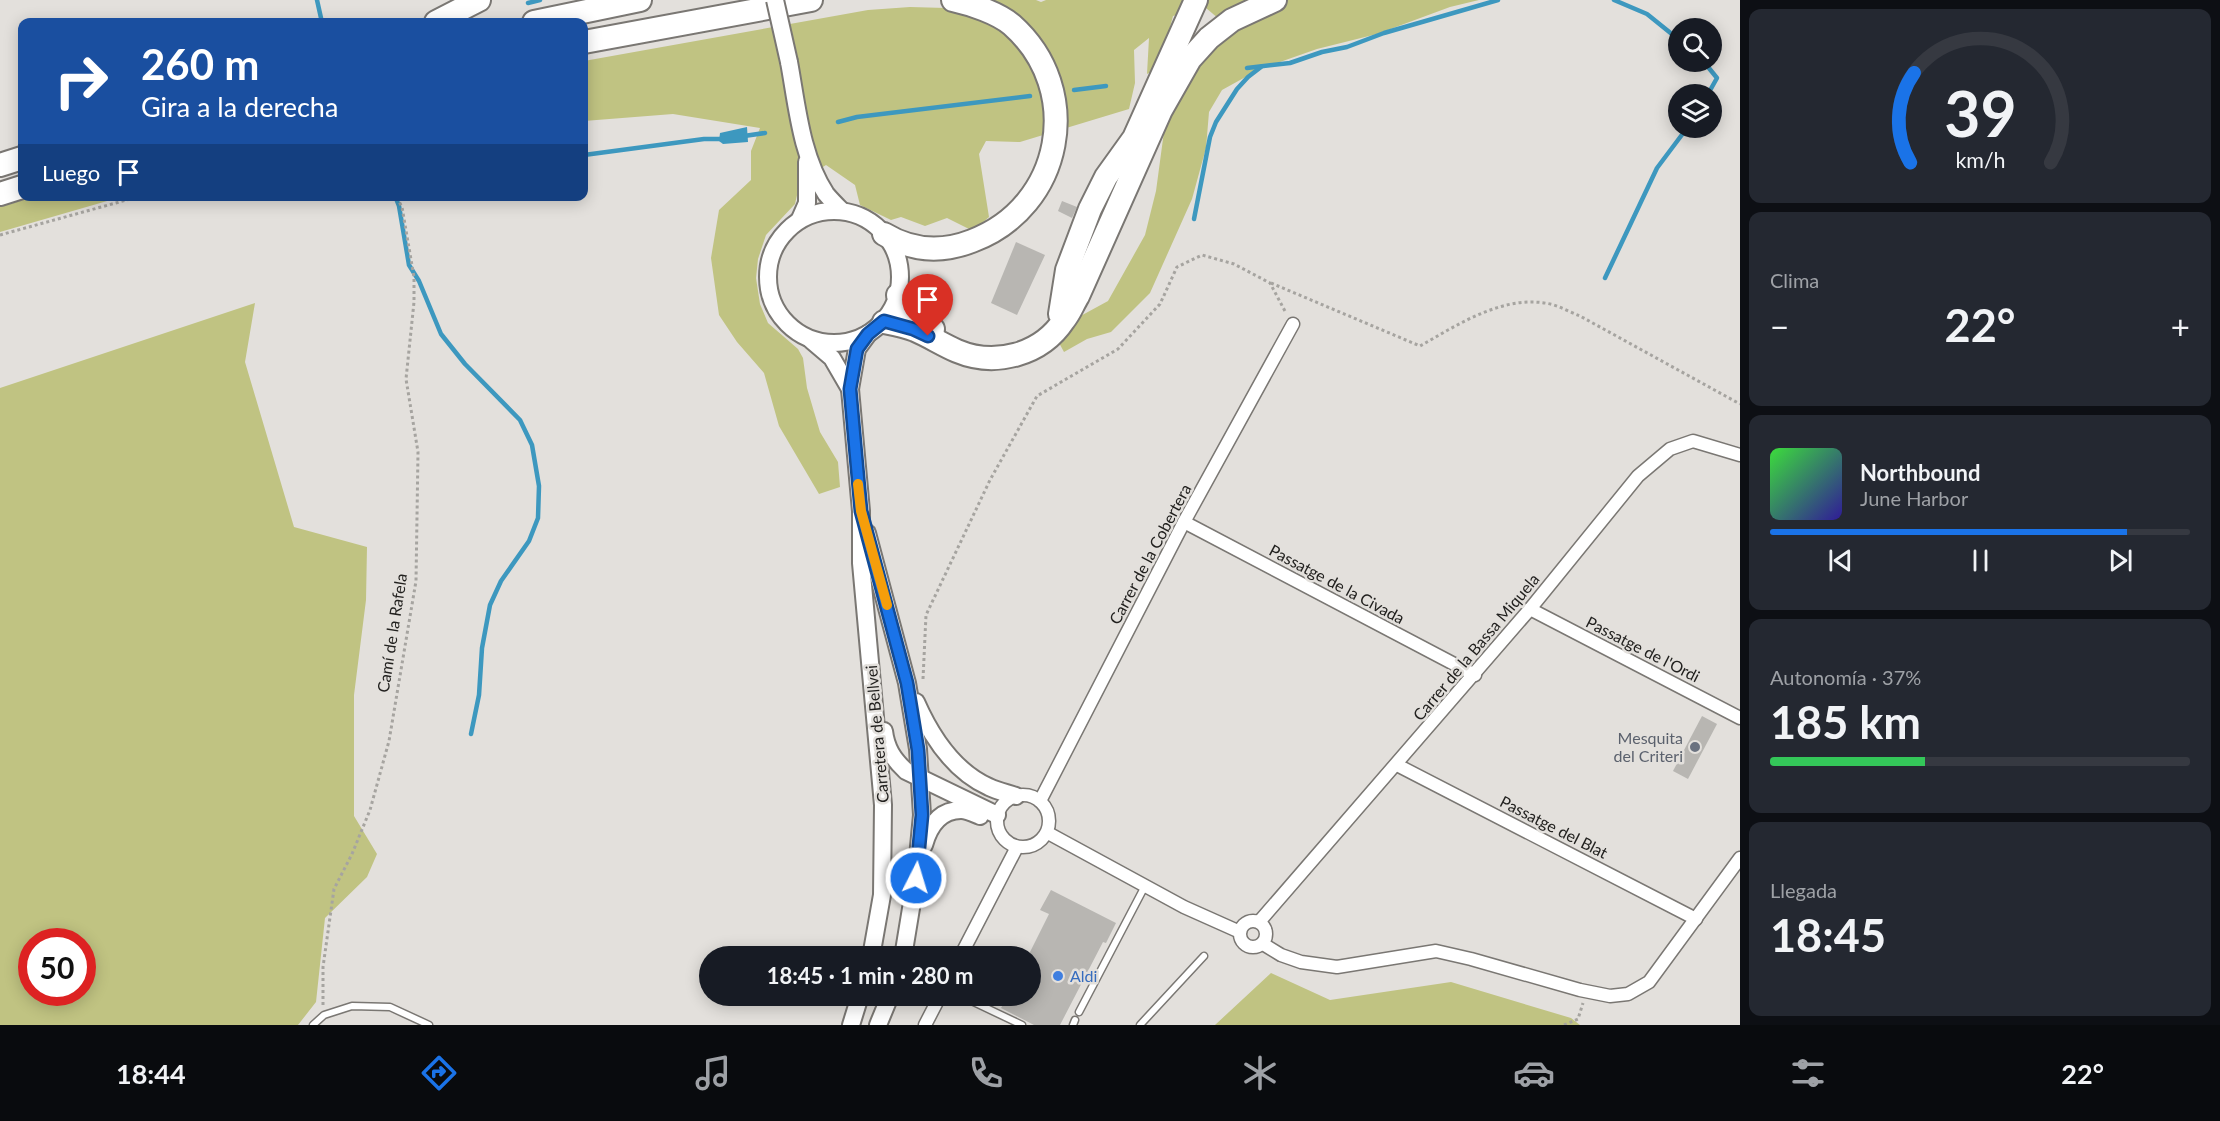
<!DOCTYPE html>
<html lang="es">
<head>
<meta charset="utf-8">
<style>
	:root { --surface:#171b24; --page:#242831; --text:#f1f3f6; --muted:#9ea1a6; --line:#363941; --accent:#1a73e8 }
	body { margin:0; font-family:Lato,sans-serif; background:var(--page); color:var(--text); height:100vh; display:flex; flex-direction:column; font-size:22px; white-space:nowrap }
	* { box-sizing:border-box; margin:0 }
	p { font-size:20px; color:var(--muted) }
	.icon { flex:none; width:33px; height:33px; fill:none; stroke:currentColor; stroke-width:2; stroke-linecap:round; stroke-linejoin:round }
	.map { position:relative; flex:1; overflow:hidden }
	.drawer { display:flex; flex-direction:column; gap:9px; padding:9px; background:#0d0f14; width:480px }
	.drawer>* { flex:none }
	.top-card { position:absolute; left:18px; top:18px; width:570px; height:183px; border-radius:12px; box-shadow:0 3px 15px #0003; background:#1a4fa0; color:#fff; overflow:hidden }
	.controls { position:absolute; left:1668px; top:18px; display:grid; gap:12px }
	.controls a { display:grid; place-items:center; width:54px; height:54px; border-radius:50%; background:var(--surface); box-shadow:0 3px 15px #0003; font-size:30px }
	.speed { position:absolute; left:18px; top:928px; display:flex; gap:12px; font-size:30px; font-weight:700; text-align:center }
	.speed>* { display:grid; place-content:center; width:78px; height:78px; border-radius:50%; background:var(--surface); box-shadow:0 3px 15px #0003; line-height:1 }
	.speed .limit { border:9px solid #d22; background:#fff; color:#111 }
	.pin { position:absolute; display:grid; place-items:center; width:51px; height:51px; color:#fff; margin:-62px -26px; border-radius:50% 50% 50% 0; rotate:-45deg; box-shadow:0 0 6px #0007 }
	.pin .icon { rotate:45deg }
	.me { position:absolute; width:66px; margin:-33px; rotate:5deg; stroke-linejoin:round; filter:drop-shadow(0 0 4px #0008) }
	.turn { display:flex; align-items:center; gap:21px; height:126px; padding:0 24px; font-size:27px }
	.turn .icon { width:78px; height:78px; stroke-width:2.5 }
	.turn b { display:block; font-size:42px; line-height:51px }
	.then { display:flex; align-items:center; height:57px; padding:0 24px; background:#0003; gap:12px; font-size:22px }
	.big { font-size:45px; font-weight:700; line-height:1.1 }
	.drawer .card { flex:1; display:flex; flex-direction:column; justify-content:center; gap:9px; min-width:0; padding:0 21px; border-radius:12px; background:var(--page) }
	.drawer .dial { align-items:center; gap:0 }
	.dial svg { height:156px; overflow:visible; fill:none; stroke:var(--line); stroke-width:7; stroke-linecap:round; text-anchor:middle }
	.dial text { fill:var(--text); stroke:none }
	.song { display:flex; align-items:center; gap:18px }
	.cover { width:72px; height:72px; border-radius:9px; background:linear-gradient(135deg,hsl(120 70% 55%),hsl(250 70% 35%)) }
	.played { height:6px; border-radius:3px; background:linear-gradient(90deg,var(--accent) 85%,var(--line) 85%) }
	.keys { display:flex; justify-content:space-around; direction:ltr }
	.heat { display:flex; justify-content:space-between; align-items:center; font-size:33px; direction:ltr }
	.charge { height:9px; border-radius:4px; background:linear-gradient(90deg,#34c759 37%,var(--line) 0) }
	.trip { position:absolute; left:699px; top:946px; width:342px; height:60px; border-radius:30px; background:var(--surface); box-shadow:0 3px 15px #0003; font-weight:700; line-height:60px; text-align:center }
	.tabs { display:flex; height:96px; justify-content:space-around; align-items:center; background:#090b0e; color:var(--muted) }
	.tabs .icon { width:42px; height:42px }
	.tabs .on { color:var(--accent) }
	.tabs b { font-size:27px; color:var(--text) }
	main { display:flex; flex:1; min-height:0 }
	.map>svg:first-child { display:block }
	.green { fill:#c0c382; fill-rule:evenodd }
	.water { fill:#3d98bf }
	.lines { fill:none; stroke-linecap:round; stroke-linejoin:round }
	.stream { stroke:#3d98bf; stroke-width:4.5 }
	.building { fill:#b8b6b2 }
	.lane-casing { stroke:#7a7773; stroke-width:9 }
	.street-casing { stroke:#7a7773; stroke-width:15 }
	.secondary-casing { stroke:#7a7773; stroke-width:20 }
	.highway-casing { stroke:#7a7773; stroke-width:26 }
	.path { stroke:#a6a4a0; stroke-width:3; stroke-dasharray:3 3; stroke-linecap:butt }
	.lane { stroke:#fff; stroke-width:6 }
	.street { stroke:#fff; stroke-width:12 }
	.secondary { stroke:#fff; stroke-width:16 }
	.highway { stroke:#fff; stroke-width:22 }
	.secondary-bridge-casing { stroke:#7a7773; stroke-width:20; stroke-linecap:butt }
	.secondary-bridge { stroke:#fff; stroke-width:16 }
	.route-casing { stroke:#114b97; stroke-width:15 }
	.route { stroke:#1a73e8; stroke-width:10 }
	.slow { stroke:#f59e0b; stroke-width:10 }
	.worship-dot { fill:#6b7280; stroke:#e3e0dc; stroke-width:2 }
	.shop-dot { fill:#3f7fe0; stroke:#e3e0dc; stroke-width:2 }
	.labels { text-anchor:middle; stroke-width:5; stroke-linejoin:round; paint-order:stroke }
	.street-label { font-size:16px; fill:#22211f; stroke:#e3e0dc }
	.worship-label { font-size:16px; fill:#5b616d; stroke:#e3e0dc; text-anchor:end }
	.shop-label { font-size:16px; fill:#366cbe; stroke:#e3e0dc; text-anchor:start }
</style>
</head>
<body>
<main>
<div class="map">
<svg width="1740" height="1025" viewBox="0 0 1740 1025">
	<rect width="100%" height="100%" fill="#e3e0dc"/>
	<g class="green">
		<polygon points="987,0 1036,0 1041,2 1046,0 1479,0 1450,7 1377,34 1317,49 1260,69 1222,90 1209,112 1206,148 1192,199 1150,293 1111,332 1087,339 1064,352 1058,341 1075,319 1108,301 1145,235 1156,191 1165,124 1219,19 1206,8 1173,16 1159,68 1147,74 1149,38 1134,50 1135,83 1129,109 1020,142 986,141 979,154 989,217 973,231 947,218 925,226 901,217 891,220 860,205 855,185 826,165 800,182 795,204 766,235 758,259 756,278 760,304 768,323 798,349 803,358 807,388 820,432 838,462 840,487 819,494 779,426 764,373 737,342 719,315 711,258 719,210 751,180 751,151 760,128 673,114 584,121 584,61 868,10 910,7 946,8"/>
		<polygon points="33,197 33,196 121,197 0,232 0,207"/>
		<path d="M255,303l-10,59 49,165 73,20 -1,53 -12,95v121l23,38 -10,23 -42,41 -9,84 -18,23h-298v-637zM32,942h50v51h-50z"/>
		<polygon points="1271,973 1330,1000 1451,982 1571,1018 1580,1025 1215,1025"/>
	</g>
	<polygon class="water" points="747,127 748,142 723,144 719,141 720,133"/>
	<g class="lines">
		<g class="stream">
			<polyline points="317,0 321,18"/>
			<polyline points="1614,0 1647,14 1678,39"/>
			<polyline points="528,3 540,0"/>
			<polyline points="1704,62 1717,78 1708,94"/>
			<polyline points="1247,68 1290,63 1322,52 1347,47 1384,33 1498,0"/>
			<polyline points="1074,90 1106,86"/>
			<polyline points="838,122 857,117 1030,96"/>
			<polyline points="744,136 765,133"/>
			<polyline points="584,155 704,139 724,139"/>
			<polyline points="395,196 399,206 409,265 419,281 441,334 465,364 520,420 532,445 539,486 538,518 529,541 501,581 490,605 482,648 479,695 471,734"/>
			<polyline points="1194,219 1210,137 1216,122 1237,89 1248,77 1261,67"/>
			<polyline points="1605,278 1657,168 1687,128"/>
		</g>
	</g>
	<g class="building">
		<polygon points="1062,201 1077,207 1072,218 1058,211"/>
		<polygon points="1016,242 1045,255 1017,315 991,303"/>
		<polygon points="1702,716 1717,724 1688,779 1673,771"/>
		<polygon points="1051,890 1116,923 1106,943 1103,942 1060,1025 1034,1025 1001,1008 1008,996 1030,996 1030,952 1049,914 1040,910"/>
	</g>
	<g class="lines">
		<defs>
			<g id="lane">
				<polyline points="961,996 1022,1025"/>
				<polyline points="1079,1012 1145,886"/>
				<polyline points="313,1025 324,1015 352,1006 390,1007 429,1025"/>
				<polyline points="1073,1025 1075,1020"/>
				<polyline points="1140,1025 1204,956"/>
			</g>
			<g id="street">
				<polyline points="1184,522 1475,675"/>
				<polyline points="1530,609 1740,718"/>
				<polyline points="1397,765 1696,919"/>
				<circle cx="1023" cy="821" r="26"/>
				<polyline points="1040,801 1184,522 1293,324"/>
				<polyline points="1048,833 1184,907 1240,932"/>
				<circle cx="1253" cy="934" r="13"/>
				<polyline points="1259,922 1530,609 1638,476 1670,449 1693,441 1740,455"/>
				<polyline points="1263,944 1281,955 1301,962 1337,967 1436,951 1471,959 1580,990 1610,996 1628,994 1649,982 1740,858"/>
				<polyline points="960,957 1017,847"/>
				<polyline points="925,1025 940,996"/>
			</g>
			<g id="secondary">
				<path d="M789,62c8,43 12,94 37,132 5,6 11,12 16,17"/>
				<circle cx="834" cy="277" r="66"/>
				<polyline points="800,219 807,203 807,162"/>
				<polyline points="868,334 857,349 850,389 861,511 861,563 883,805 882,895 871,957"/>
				<polyline points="812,341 832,358 850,389"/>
				<polyline points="867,533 907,683 918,749 922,815 916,878 903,957"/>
				<path d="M916,702c15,34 37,69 73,85 8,4 18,6 27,9"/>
				<path d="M884,731c2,17 9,28 22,40l91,44"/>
				<path d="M924,845c5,-18 15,-35 37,-35 6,0 14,4 19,6"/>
				<polyline points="851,1025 860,996"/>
				<polyline points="878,1025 890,996"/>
			</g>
			<g id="highway">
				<polyline points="436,22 479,0"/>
				<polyline points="534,22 640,0"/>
				<polyline points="584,42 811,0"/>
				<polyline points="0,165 22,158"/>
				<polyline points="0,194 22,187"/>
				<path d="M884,234c28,17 57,19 88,7 91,-34 113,-151 40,-216 -14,-12 -41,-21 -59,-25"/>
				<polyline points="898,295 910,312 933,329"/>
				<polyline points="1060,314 1067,270 1090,209 1106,177 1134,138 1196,0"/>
				<path d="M884,322c10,2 21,4 31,8 14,6 28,15 42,21 38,16 84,4 107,-31 6,-7 9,-16 14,-24l83,-186 29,-51 19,-21 23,-18 43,-20"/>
			</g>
		</defs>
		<use href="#lane" class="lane-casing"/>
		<use href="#street" class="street-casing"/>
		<use href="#secondary" class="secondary-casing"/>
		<use href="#highway" class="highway-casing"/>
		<g class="path">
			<polyline points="0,235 141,196"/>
			<path d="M1271,283l149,63c39,-22 87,-54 134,-41 9,3 18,8 26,11l160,88"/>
			<polyline points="923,679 926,615 990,480 1037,396 1118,349 1160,304 1177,267 1202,255 1234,264 1270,283 1286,313"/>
			<polyline points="323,1005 323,967 334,889 352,854 370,810 389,741 416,581 418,452 406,379 414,302 414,277 402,207 396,196"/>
			<polyline points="1564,1025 1578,1019 1583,1003"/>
		</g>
		<use href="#lane" class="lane"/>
		<use href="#street" class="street"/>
		<use href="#secondary" class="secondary"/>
		<use href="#highway" class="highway"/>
		<defs>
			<polyline id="secondary-bridge" points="775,0 789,62"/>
		</defs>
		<use href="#secondary-bridge" class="secondary-bridge-casing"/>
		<use href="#secondary-bridge" class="secondary-bridge"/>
	</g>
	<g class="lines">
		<defs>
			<polyline id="route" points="916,878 922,815 918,750 907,683 861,511 850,389 857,349 868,334 884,321 913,329 928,336"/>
		</defs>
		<use href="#route" class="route-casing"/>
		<use href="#route" class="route"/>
		<polyline class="slow" points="858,484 861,511 887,605"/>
	</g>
	<circle class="worship-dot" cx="1695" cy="747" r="6"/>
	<circle class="shop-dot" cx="1058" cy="976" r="6"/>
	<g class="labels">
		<g class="street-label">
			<text transform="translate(1150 554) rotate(-62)" y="6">Carrer de la Cobertera</text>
			<text transform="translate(1337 584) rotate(28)" y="6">Passatge de la Civada</text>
			<text transform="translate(392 633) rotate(-81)" y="6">Camí de la Rafela</text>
			<text transform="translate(1476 647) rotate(-50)" y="6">Carrer de la Bassa Miquela</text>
			<text transform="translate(1643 649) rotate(27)" y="6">Passatge de l'Ordi</text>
			<text transform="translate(877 734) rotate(-95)" y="6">Carretera de Bellvei</text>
			<text transform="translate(1554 827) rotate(27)" y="6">Passatge del Blat</text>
		</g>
		<g class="worship-label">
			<text x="1683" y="744">Mesquita<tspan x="1683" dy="18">del Criteri</tspan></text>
		</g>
		<g class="shop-label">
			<text x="1070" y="982">Aldi</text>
		</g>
	</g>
</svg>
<div class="controls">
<a><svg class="icon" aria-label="search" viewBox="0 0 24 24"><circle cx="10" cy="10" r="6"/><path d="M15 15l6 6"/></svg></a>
<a><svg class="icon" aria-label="layers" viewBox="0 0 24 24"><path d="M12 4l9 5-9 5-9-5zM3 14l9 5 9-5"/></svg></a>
</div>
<div class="speed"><div class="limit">50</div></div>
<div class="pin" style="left:928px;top:336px;background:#d93025"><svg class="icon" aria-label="arrive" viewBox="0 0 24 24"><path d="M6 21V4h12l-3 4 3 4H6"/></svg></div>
<svg class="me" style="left:916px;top:878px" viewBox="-20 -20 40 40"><circle r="17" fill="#1a73e8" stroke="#fff" stroke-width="3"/><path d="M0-11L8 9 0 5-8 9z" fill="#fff"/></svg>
<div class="trip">18:45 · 1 min · 280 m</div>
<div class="top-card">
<div class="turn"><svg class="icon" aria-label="right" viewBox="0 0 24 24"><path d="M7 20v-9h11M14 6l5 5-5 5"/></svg><div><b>260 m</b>Gira a la derecha</div></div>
<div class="then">Luego<svg class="icon" aria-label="arrive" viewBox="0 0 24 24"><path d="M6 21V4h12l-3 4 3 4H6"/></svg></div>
</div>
</div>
<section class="drawer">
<div class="card dial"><svg viewBox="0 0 100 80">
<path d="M14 69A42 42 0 1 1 86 69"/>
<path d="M14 69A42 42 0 0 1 16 23" stroke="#1a73e8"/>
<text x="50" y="56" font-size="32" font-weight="700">39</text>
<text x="50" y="72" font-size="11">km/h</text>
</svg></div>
<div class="card"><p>Clima</p>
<div class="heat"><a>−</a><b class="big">22°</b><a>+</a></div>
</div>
<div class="card">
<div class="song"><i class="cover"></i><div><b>Northbound</b><p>June Harbor</p></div></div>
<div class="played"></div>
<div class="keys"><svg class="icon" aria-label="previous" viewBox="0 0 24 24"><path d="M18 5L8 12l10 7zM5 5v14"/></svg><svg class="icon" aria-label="pause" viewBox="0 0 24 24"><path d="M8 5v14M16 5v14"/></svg><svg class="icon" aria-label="next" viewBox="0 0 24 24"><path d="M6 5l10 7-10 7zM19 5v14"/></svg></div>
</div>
<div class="card"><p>Autonomía · 37%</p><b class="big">185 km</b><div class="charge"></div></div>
<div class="card"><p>Llegada</p><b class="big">18:45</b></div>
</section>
</main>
<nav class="tabs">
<b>18:44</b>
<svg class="icon on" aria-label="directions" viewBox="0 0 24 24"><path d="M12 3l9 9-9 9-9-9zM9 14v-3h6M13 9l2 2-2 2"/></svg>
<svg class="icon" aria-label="music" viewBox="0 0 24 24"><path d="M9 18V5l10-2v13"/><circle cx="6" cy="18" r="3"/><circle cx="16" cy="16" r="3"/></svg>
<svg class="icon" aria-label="phone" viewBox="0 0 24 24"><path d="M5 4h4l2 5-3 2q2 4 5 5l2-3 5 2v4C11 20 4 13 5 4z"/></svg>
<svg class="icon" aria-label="climate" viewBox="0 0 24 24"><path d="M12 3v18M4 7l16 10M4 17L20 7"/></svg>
<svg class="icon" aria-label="car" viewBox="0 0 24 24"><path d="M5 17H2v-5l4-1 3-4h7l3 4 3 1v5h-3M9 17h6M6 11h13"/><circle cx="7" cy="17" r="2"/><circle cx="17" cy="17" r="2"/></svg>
<svg class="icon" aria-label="filters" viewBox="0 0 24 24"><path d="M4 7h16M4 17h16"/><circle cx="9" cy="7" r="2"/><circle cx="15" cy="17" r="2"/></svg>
<b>22°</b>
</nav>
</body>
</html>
